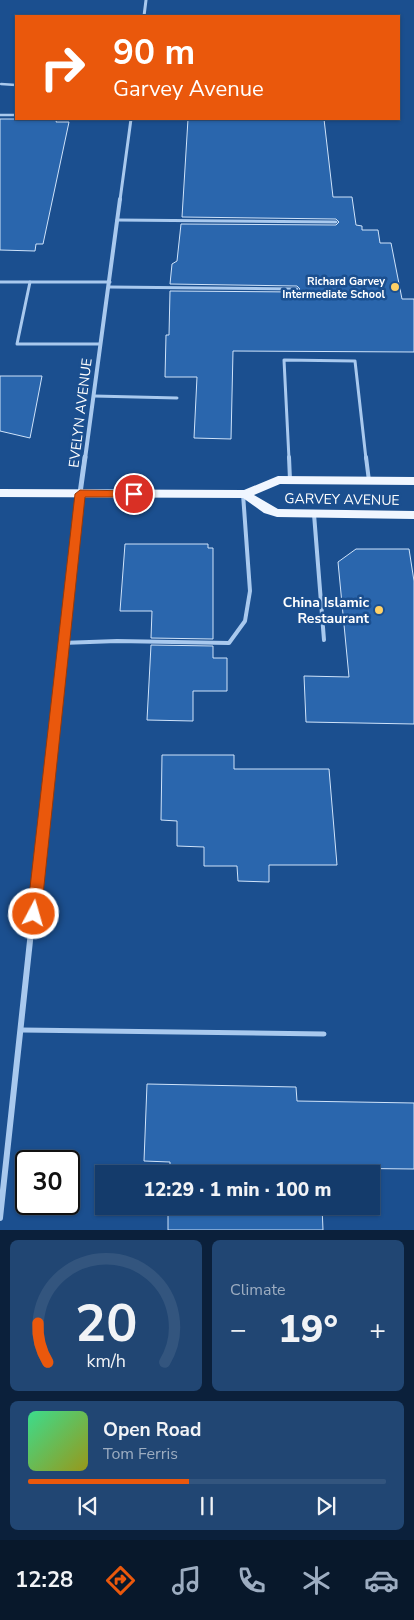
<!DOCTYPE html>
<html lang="en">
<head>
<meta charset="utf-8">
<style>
	:root { --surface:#143b6b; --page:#214673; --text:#f1f3f6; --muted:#9dadc1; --line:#33557e; --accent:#ea580c }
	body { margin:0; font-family:"Nunito Sans",sans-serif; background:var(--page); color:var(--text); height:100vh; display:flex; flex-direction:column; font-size:19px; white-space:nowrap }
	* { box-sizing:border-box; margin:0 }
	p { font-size:16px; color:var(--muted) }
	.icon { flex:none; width:28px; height:28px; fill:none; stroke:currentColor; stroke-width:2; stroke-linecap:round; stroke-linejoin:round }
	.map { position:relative; height:1230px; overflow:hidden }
	.sheet { display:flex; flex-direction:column; gap:10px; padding:10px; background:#0b203b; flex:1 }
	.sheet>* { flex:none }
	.hud { position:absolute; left:15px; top:15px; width:385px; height:105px; border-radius:0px; box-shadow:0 1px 4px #0004,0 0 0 1px var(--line); background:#ea580c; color:#fff; overflow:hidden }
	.speed { position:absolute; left:15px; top:1150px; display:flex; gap:10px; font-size:25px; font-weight:700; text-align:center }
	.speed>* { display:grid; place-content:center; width:65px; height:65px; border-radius:50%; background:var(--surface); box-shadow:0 1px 4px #0004,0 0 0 1px var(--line); line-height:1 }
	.speed .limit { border:2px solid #111; border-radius:8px; background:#fff; color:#111 }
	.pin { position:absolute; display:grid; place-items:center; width:42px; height:42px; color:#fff; margin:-21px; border:2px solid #fff; border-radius:50%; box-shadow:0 1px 5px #0007 }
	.me { position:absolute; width:55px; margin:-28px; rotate:6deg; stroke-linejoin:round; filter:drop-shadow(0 0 4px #0008) }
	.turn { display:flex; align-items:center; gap:18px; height:105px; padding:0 15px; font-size:22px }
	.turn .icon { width:65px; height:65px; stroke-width:2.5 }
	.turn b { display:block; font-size:35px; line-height:42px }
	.big { font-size:38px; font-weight:800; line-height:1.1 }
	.sheet .card { flex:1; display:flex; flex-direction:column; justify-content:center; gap:8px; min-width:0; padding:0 18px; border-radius:8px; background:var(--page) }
	.sheet .dial { align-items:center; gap:0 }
	.dial svg { height:130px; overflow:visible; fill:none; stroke:var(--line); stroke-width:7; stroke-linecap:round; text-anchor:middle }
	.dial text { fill:var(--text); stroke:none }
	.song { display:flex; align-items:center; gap:15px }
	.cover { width:60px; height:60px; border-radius:8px; background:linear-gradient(135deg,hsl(150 70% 55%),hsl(60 70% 35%)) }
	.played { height:5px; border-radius:2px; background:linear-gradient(90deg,var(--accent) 45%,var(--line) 45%) }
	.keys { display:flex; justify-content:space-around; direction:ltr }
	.heat { display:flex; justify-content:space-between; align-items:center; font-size:28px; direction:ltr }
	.sheet .tiles { flex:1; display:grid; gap:10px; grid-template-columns:1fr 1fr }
	.card:last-child { grid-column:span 2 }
	.trip { position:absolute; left:95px; top:1165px; width:285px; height:50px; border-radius:0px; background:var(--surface); box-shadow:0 1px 4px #0004,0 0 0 1px var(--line); font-weight:800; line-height:50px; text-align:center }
	.tabs { display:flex; height:80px; justify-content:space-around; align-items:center; background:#08182b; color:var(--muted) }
	.tabs .icon { width:35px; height:35px }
	.tabs .selected { color:var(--accent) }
	.tabs b { font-size:22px; color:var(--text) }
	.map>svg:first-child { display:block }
	.building { fill:#2a66ad; stroke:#cfe3fa }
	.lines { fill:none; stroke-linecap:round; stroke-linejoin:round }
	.service-far3 { stroke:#a9c9ee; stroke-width:2.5 }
	.service-far2 { stroke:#a9c9ee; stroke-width:3 }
	.service-far1 { stroke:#a9c9ee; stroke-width:4 }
	.service { stroke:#a9c9ee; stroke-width:5 }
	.minor-far3 { stroke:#a9c9ee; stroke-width:3 }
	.minor-far2 { stroke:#a9c9ee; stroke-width:4 }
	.minor-far1 { stroke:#a9c9ee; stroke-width:5 }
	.minor { stroke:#a9c9ee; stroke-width:6 }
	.primary { fill:#f0f6ff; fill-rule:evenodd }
	.route { fill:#ea580c; stroke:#983908 }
	.poi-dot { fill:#ffd166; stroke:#1b4f8f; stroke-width:2 }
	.labels { text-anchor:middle; stroke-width:5; stroke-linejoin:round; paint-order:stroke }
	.far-poi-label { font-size:11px; font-weight:bold; fill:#fff; stroke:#1b4f8f; text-anchor:end }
	.street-label { font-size:14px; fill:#fff; stroke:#1b4f8f }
	.poi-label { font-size:14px; font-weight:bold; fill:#fff; stroke:#1b4f8f; text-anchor:end }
</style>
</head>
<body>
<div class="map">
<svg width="414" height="1230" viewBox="0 0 414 1230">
	<rect width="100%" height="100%" fill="#1b4f8f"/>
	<g class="building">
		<polygon points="0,119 57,119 56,122 69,122 43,244 36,244 35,251 0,250"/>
		<polygon points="188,119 324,119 333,197 352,197 356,225 362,226 362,230 378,230 380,243 391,243 402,299 414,299 414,352 233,351 231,439 194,438 197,377 165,377 166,335 169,335 170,291 297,292 300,289 297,286 170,284 172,264 177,261 181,224 336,225 339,222 336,219 182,217"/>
		<polygon points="0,376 42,376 30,438 0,431"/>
		<polygon points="125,544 208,544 208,548 213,548 213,639 151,638 152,611 120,611"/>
		<polygon points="356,549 409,549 414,581 414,724 306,722 304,676 349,677 338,562"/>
		<polygon points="151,645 213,646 213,658 227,658 227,691 193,691 193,721 147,720"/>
		<polygon points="162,755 234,755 234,769 329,769 337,865 269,865 269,882 238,881 237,866 204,866 204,847 177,846 177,821 161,820"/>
		<polygon points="147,1084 296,1087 297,1101 414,1103 414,1169 320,1168 321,1174 170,1174 170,1162 144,1161"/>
		<polygon points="168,1206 322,1206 323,1230 168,1230"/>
	</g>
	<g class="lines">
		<g class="service-far3">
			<polyline points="1,84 16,85"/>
			<polyline points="0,115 16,115"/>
		</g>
		<g class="service-far2">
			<polyline points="117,220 336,222"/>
			<polyline points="0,282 30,282"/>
			<polyline points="109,287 297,289"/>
			<polyline points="100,344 17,344 30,282 110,282"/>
			<polyline points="94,396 177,398"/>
			<polyline points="289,459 284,360 355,361 366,459"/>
		</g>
		<g class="service-far1">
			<polyline points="289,457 290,480"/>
			<polyline points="366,457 369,481"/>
			<polyline points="314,514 324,640"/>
			<polyline points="62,643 117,641 229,643 245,621 250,591 243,494"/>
		</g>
		<polyline class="service" points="22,1030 324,1034"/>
		<g class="minor-far3">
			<polyline points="144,16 146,0"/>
			<polyline points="120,200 131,119"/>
		</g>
		<polyline class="minor-far2" points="85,459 120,199"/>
		<polyline class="minor-far1" points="46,795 73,544 85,457"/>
		<polyline class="minor" points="0,1218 46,793"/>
		<polygon class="primary" points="278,476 414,477 414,485 280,484 254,495 278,509 414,511 414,519 277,517 264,513 243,498 0,497 0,489 244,490"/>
	</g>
	<polygon class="route" points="80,490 134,491 140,494 134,497 85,497 41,914 39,918 34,920 29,918 27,914 75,494"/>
	<g class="poi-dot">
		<circle cx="395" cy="287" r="5"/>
		<circle cx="379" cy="610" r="5"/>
	</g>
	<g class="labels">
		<g class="far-poi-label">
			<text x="385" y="285">Richard Garvey<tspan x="385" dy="13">Intermediate School</tspan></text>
		</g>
		<g class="street-label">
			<text transform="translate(80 413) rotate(-83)" y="5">EVELYN AVENUE</text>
			<text transform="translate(342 499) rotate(1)" y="5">GARVEY AVENUE</text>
		</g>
		<g class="poi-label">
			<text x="369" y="607">China Islamic<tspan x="369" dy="16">Restaurant</tspan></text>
		</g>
	</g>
</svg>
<div class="speed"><div class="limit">30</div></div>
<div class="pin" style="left:134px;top:494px;background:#d93025"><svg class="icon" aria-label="arrive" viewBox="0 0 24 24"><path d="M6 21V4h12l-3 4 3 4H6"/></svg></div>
<svg class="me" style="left:34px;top:914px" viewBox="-20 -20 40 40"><circle r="17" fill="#ea580c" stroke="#fff" stroke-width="3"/><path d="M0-11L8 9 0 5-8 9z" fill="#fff"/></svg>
<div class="trip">12:29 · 1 min · 100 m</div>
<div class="hud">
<div class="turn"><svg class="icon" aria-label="right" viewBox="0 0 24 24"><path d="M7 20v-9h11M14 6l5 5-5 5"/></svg><div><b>90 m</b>Garvey Avenue</div></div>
</div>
</div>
<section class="sheet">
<div class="tiles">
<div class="card dial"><svg viewBox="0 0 100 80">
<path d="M14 69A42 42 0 1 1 86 69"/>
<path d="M14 69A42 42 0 0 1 8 45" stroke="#ea580c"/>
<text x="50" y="56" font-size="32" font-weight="700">20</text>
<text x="50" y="72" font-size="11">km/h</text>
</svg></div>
<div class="card"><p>Climate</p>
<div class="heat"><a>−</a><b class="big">19°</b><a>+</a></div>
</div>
<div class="card">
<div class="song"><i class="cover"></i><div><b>Open Road</b><p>Tom Ferris</p></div></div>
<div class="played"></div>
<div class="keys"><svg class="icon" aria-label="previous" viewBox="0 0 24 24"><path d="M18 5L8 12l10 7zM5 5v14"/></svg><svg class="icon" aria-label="pause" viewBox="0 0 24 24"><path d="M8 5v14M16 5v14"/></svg><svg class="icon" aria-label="next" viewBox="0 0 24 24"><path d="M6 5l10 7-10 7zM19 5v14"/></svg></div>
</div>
</div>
</section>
<nav class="tabs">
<b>12:28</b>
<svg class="icon selected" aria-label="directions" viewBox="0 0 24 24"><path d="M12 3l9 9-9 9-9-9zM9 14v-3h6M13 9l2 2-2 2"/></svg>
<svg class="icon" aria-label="music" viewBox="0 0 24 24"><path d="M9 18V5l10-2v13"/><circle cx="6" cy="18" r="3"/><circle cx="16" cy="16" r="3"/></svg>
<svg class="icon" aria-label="phone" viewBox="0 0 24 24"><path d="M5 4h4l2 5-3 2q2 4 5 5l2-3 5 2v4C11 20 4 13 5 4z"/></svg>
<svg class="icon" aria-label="climate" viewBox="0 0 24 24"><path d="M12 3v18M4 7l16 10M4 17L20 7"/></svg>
<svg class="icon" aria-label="car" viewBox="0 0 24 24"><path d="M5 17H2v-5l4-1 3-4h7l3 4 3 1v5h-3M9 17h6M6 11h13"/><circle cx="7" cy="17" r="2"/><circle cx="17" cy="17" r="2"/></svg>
</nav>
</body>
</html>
